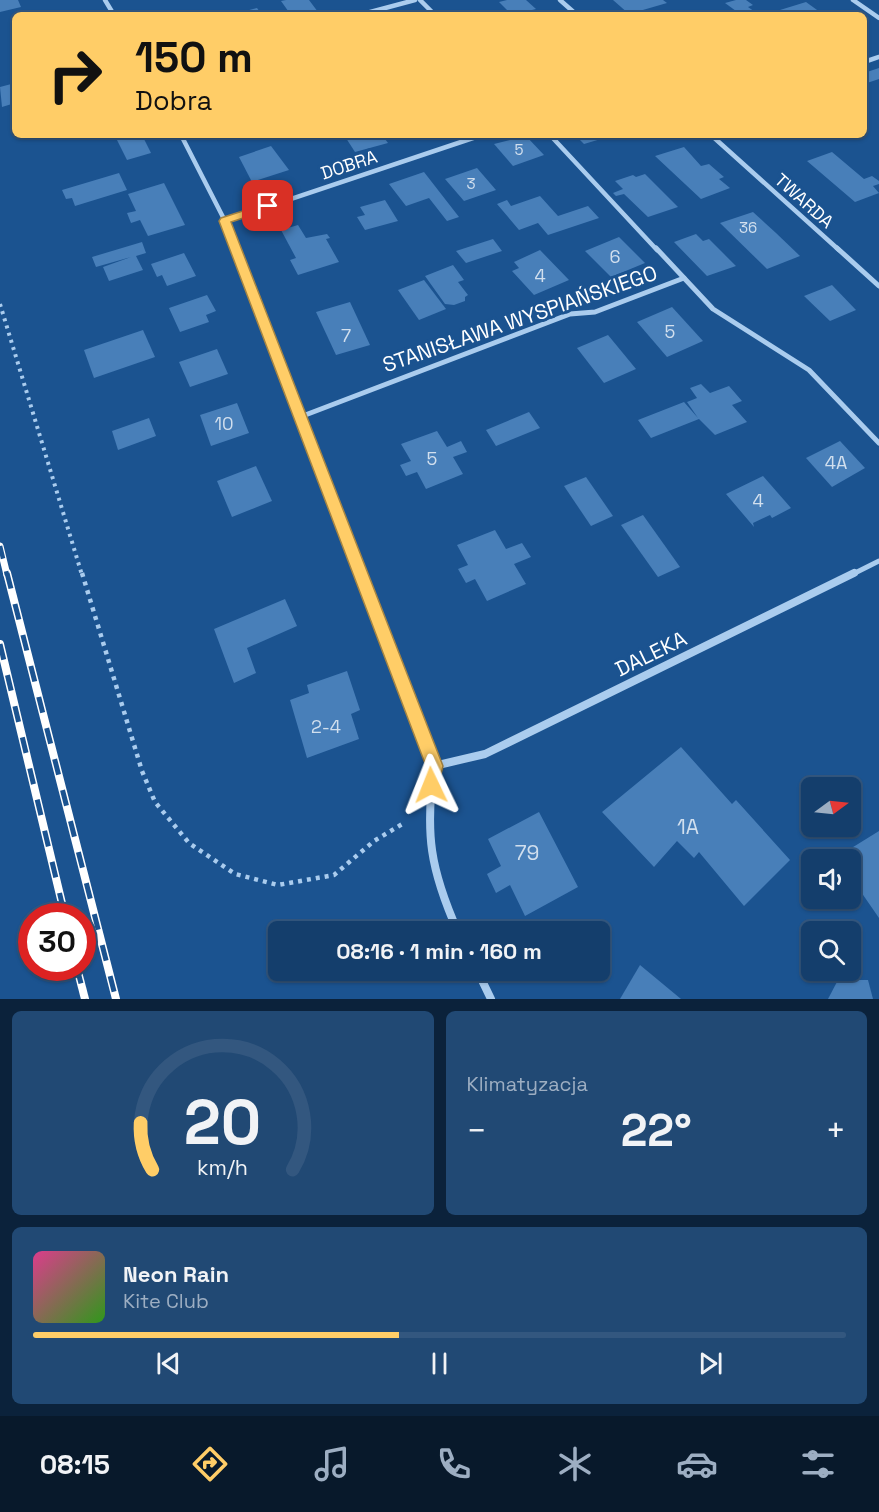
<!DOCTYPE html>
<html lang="pl">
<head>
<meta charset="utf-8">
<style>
	:root { --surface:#143e6c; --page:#214974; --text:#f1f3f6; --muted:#9daec2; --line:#33577f; --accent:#ffcd67 }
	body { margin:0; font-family:"Space Grotesk",sans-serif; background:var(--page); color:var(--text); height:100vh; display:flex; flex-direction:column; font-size:22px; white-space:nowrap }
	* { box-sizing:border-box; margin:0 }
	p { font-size:20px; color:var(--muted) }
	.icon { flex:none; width:33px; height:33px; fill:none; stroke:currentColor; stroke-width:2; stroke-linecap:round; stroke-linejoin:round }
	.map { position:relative; height:999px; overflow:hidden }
	.panel { display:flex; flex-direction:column; gap:12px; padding:12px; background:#0b223b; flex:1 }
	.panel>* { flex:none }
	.banner { position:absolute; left:12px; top:12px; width:855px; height:126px; border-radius:9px; box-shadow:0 2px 4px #0004,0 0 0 2px var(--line); background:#ffcd67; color:#111; overflow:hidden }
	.needle { width:39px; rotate:75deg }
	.buttons { position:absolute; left:801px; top:777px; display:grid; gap:12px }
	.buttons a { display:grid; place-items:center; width:60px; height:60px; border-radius:9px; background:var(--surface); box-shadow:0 2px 4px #0004,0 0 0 2px var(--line); font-size:30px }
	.speed { position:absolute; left:18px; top:903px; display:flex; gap:12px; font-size:30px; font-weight:700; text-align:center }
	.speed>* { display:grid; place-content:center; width:78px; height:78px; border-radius:50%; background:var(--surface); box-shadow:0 2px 4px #0004,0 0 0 2px var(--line); line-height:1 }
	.speed .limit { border:9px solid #d22; background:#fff; color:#111 }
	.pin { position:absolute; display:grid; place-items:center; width:51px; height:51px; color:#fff; margin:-26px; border-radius:12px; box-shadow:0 3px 9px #0006 }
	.me { position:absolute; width:66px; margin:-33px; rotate:358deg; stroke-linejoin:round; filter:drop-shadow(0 0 4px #0008) }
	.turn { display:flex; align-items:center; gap:21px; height:126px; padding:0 24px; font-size:27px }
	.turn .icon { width:78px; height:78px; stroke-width:2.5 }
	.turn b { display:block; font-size:42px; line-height:51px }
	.big { font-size:45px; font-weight:600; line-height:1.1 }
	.panel .tile { flex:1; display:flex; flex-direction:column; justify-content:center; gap:9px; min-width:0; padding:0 21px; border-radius:9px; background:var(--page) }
	.panel .dial { align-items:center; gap:0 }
	.dial svg { height:156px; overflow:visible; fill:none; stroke:var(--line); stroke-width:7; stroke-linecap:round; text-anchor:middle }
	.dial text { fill:var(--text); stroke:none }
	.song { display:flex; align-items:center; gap:18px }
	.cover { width:72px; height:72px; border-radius:9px; background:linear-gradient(135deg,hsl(330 70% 55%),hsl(110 70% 35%)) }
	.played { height:6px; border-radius:3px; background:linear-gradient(90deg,var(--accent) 45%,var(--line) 45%) }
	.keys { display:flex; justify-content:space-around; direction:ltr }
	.heat { display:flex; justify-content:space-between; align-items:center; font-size:33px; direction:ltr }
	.panel .tiles { flex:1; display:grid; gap:12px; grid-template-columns:1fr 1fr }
	.tile:last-child { grid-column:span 2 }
	.trip { position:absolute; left:268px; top:921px; width:342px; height:60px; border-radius:9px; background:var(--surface); box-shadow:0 2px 4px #0004,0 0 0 2px var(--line); font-weight:600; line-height:60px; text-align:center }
	.tabs { display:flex; height:96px; justify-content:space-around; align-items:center; background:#08192b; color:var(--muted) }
	.tabs .icon { width:42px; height:42px }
	.tabs .on { color:var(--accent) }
	.tabs b { font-size:27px; color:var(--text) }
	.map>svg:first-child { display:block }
	.building { fill:#487fb9 }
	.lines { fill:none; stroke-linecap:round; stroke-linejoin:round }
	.path-far1 { stroke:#ace; stroke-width:4; stroke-dasharray:3 4.5; stroke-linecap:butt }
	.path { stroke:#ace; stroke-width:4.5; stroke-dasharray:4 5; stroke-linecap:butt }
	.street-far2 { stroke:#ace; stroke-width:4.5 }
	.street-far1 { stroke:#ace; stroke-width:5 }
	.street { stroke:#ace; stroke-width:8 }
	.rail-far1-casing { stroke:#fff; stroke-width:7 }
	.rail-casing { stroke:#fff; stroke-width:8 }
	.rail-far1 { stroke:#1b5390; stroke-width:4.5; stroke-dasharray:13; stroke-linecap:butt }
	.rail { stroke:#1b5390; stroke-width:5; stroke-dasharray:16; stroke-linecap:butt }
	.route { fill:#ffcd67; stroke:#a68543; stroke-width:1.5 }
	.labels { text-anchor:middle; stroke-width:6; stroke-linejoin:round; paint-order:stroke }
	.far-number-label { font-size:15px; fill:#d1dfee }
	.far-street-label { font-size:18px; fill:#fff; stroke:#1b5390 }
	.number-label { font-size:18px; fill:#d1dfee }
	.street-label { font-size:21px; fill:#fff; stroke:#1b5390 }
	.near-number-label { font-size:21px; fill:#d1dfee }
</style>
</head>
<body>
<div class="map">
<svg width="879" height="999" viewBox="0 0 879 999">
	<rect width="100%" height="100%" fill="#1b5390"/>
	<g class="building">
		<polygon points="0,0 18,0 21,7 0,12"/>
		<polygon points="286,0 309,0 318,12 291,15 281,1"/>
		<polygon points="507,0 526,0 536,9 512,15 499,2"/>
		<polygon points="613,0 663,0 667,3 629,14"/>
		<polygon points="736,0 746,0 753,5 748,7 758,14 726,15 736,11 725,3"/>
		<polygon points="806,2 824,15 787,15 780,10"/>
		<polygon points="257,8 262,15 234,15 234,14"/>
		<polygon points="879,68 879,79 864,84 864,73"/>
		<polygon points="15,83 15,103 2,107 0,87"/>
		<polygon points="136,135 142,135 151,153 127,160 117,140"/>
		<polygon points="344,135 382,135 388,143 355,152"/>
		<polygon points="575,135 611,135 611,136 584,144"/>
		<polygon points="526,136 544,155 513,166 494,144"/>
		<polygon points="271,146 289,170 252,182 239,157"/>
		<polygon points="684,147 701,166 709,164 724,177 719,179 730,188 701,199 655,156"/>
		<polygon points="832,152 864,179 872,176 879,181 879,184 873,186 879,193 855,202 807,161"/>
		<polygon points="477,168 496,190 464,201 445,179"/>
		<polygon points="424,172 459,217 447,221 429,198 406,206 389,184"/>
		<polygon points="119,173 127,190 75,206 72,198 66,199 62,190"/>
		<polygon points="645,174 678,207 648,217 624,194 616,196 613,193 623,189 615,181 633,175 636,177"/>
		<polygon points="164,183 185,225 148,236 140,220 131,223 127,213 136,211 128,194"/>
		<polygon points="540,196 558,216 588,206 599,218 548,235 538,223 519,230 497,204 507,200 511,206"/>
		<polygon points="385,200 398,221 365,230 357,217 365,215 360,207"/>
		<polygon points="753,212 776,233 800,256 767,269 720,223"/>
		<polygon points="298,225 306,238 327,234 330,238 326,239 339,262 298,275 290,260 296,258 281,230"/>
		<polygon points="696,234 703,241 709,239 736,266 707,276 674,242"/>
		<polygon points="619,237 645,263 611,277 585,251"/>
		<polygon points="493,239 502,251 466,263 456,251"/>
		<polygon points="142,242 146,253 136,256 143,270 109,281 103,267 131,257 96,267 92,257"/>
		<polygon points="540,250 569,280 534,295 512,271 519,268 514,262"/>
		<polygon points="184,253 196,276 167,286 162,275 157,277 151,264"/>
		<polygon points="453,265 464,280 458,282 468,295 465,297 465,301 454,305 445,304 425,276"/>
		<polygon points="424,280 446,309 419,320 398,290"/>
		<polygon points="832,285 856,310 830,321 804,296"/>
		<polygon points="207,295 216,311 206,315 209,322 180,332 169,308"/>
		<polygon points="350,302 370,345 336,355 316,312"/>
		<polygon points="672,307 703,341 667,357 637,322"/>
		<polygon points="143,330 155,357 94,378 84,350"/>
		<polygon points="608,335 636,369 604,383 577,348"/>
		<polygon points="217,349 228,374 190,387 179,362"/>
		<polygon points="701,384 710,393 729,386 742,401 732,405 747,422 715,435 699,419 651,438 638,420 684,402 698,418 687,402 697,398 690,388"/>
		<polygon points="237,403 249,433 211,446 200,415"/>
		<polygon points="529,412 540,428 496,446 486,430"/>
		<polygon points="149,418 156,436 118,450 112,431"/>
		<polygon points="437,431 447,447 461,441 467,452 453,457 463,474 426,489 417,472 406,476 400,465 411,461 401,444"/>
		<polygon points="840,441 865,468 832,487 806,458"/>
		<polygon points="256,466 272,501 232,517 217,481"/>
		<polygon points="763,476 791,508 772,518 770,515 753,523 754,527 726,494"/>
		<polygon points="586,477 613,516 591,526 564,486"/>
		<polygon points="643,515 680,567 658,577 621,525"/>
		<polygon points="495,530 506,549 522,543 531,557 514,564 526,584 487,601 475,579 466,583 458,569 468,565 457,545"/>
		<polygon points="285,599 297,626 247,648 256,673 234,683 214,629"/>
		<polygon points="347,671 360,710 351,714 359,739 307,758 290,700 309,693 307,685"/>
		<polygon points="681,747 732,804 736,800 790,860 744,906 699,852 694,858 677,841 654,867 602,812"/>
		<polygon points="539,812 578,887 525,916 510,885 496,893 487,874 501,866 488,839"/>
		<polygon points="879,831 879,918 850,876 850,860 839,860 837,857"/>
		<polygon points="640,965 681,999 620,999"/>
		<polygon points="838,980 868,980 873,999 828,999"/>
	</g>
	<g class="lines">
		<polyline class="path-far1" points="0,304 82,575"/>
		<polyline class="path" points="82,573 142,771 155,802 189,843 235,874 278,885 334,875 374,841 404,823"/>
		<g class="street-far2">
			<polyline points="105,0 114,15"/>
			<polyline points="420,0 435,15"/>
			<polyline points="560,0 577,15"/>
			<polyline points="853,0 879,18"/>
			<polyline points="359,15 415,0"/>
			<polyline points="864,62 879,57"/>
			<polyline points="181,135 225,221 236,250"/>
			<polyline points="550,135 657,250"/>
			<polyline points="711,135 839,250"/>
			<polyline points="225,221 482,135"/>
		</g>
		<g class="street-far1">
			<polyline points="235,248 361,575"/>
			<polyline points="656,248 713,309 809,370 879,443"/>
			<polyline points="837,248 879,286"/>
			<polyline points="300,417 570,314 595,312 684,278"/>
			<polyline points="851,575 879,561"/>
		</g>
		<g class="street">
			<polyline points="360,573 434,766"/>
			<polyline points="434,766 485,754 854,573"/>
			<path d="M434,766c-9,68 -4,103 24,166"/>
			<polyline points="477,970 491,999"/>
		</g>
		<defs>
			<polyline id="rail-far1" points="0,546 7,575"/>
			<g id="rail">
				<polyline points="7,573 116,999"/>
				<polyline points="0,644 65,916"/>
				<polyline points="77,968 85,999"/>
			</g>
		</defs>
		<use href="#rail-far1" class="rail-far1-casing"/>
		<use href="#rail" class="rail-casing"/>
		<use href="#rail-far1" class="rail-far1"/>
		<use href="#rail" class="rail"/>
	</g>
	<polygon class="route" points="268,203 273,206 271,209 231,222 443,766 437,791 431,793 426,791 423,785 426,766 219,221 221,218"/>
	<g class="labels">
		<g class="far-number-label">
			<text x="519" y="155">5</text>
			<text x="471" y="189">3</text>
			<text x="748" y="233">36</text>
		</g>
		<g class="far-street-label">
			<text transform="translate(349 165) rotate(-18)" y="6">DOBRA</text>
			<text transform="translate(804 201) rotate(42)" y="6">TWARDA</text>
		</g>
		<g class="number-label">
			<text x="615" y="263">6</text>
			<text x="540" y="282">4</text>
			<text x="670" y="338">5</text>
			<text x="346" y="342">7</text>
			<text x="224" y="430">10</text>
			<text x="432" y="465">5</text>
			<text x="836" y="469">4A</text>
			<text x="758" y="507">4</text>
			<text x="326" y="733">2-4</text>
		</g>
		<g class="street-label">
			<text transform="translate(520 319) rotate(-19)" y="7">STANISŁAWA WYSPIAŃSKIEGO</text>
			<text transform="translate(651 654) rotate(-26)" y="7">DALEKA</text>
		</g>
		<g class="near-number-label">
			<text x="688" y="834">1A</text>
			<text x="527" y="860">79</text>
		</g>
	</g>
</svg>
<div class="buttons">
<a><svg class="needle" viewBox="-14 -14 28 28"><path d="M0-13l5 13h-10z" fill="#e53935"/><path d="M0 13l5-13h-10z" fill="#9daec2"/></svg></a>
<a><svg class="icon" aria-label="sound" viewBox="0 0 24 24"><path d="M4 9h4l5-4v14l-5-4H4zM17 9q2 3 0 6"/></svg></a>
<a><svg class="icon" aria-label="search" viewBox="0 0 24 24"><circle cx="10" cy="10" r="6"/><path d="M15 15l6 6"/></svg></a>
</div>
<div class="speed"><div class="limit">30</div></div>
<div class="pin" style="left:268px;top:206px;background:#d93025"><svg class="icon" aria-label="arrive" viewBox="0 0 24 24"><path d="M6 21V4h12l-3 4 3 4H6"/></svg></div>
<svg class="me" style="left:431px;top:785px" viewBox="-20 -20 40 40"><path d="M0-17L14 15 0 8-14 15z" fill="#ffcd67" stroke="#fff" stroke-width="4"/></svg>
<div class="trip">08:16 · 1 min · 160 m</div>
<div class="banner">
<div class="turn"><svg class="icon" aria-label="right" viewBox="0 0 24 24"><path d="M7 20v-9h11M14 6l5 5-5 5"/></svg><div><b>150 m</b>Dobra</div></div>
</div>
</div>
<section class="panel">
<div class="tiles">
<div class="tile dial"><svg viewBox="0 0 100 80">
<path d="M14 69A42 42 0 1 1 86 69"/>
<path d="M14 69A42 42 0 0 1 8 45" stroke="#ffcd67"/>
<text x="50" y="56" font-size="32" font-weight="700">20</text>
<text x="50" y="72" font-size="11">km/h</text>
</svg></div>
<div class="tile"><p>Klimatyzacja</p>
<div class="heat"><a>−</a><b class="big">22°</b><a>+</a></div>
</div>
<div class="tile">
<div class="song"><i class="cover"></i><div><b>Neon Rain</b><p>Kite Club</p></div></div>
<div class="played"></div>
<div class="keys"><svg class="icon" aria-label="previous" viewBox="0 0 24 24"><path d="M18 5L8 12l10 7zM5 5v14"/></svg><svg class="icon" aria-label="pause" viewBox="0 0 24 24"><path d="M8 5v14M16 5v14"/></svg><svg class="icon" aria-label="next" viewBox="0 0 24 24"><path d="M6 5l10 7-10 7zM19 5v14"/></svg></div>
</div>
</div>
</section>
<nav class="tabs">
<b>08:15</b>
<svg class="icon on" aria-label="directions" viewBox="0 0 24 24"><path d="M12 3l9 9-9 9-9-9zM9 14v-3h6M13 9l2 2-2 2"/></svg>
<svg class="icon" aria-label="music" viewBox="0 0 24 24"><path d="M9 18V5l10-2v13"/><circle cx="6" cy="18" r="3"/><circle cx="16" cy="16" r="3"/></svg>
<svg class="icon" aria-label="phone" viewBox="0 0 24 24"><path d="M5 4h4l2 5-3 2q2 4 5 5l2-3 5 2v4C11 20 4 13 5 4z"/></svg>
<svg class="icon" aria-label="climate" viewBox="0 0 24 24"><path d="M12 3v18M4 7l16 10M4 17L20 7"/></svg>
<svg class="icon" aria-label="car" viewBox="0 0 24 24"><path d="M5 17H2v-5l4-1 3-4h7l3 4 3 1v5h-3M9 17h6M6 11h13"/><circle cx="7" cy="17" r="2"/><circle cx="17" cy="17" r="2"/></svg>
<svg class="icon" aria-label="filters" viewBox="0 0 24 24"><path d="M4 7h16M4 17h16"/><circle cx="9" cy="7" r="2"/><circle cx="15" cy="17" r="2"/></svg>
</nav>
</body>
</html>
